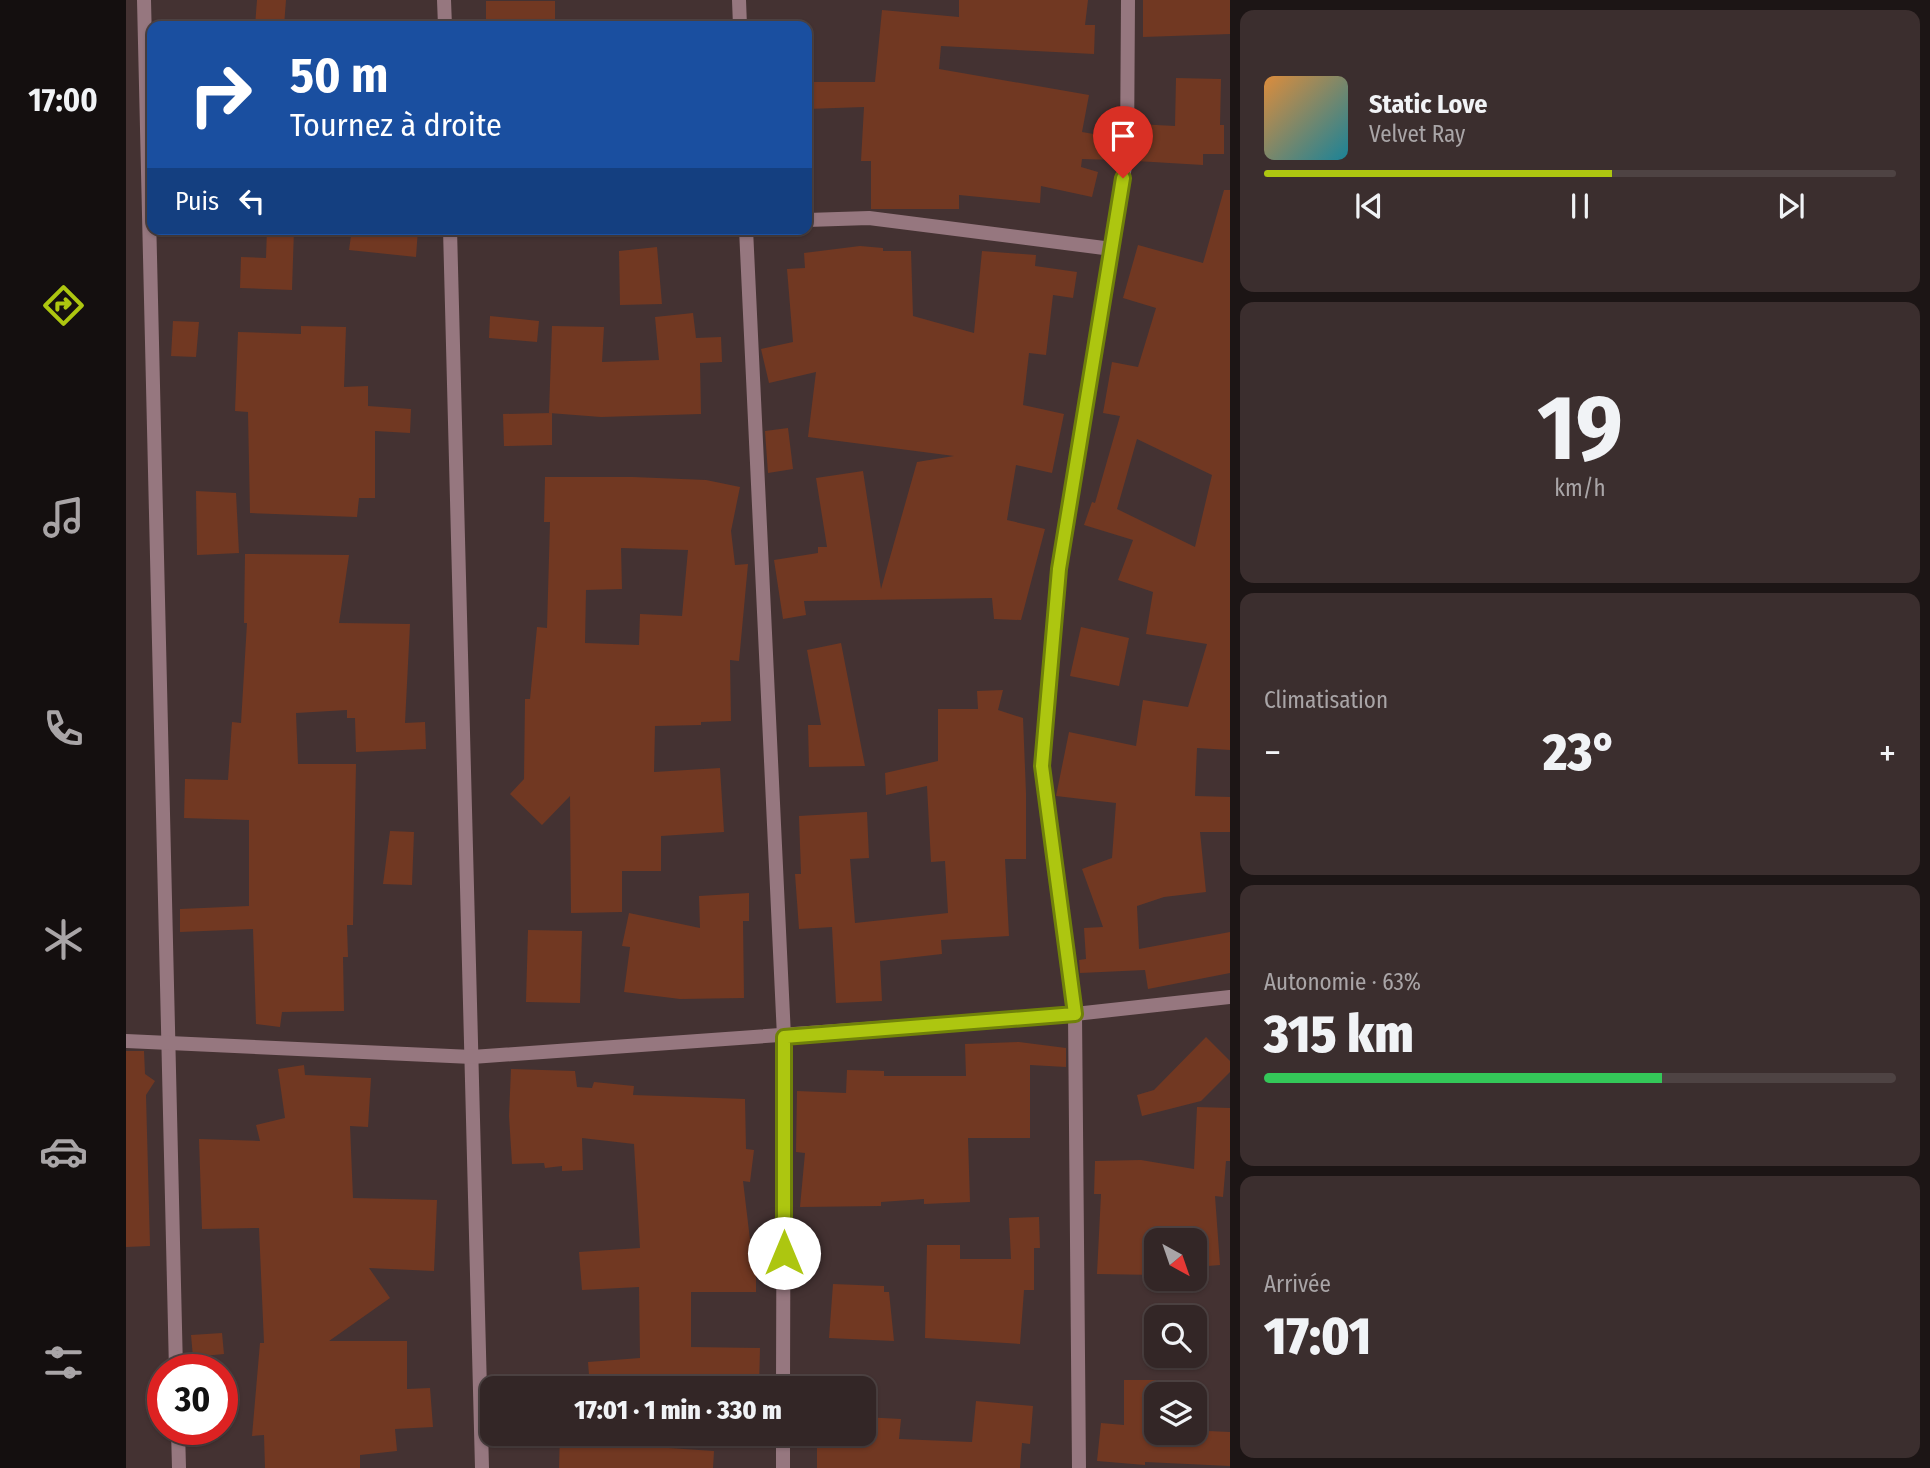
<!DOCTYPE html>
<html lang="fr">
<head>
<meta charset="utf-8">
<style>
	:root { --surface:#332626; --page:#3b2e2e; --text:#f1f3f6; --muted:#a9a5a7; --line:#4e4343; --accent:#adc610 }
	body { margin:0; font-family:"Fira Sans Condensed",sans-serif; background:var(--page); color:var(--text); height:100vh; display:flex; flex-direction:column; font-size:26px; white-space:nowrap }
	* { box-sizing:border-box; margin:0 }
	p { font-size:23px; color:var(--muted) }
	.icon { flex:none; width:38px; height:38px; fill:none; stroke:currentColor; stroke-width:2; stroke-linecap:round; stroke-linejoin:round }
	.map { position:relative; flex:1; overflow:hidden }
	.details { display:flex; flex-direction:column; gap:10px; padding:10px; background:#1c1515; width:700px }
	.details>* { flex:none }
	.top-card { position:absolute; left:21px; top:21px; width:665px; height:214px; border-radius:14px; box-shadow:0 2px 5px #0004,0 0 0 2px var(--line); background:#1a4fa0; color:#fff; overflow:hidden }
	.needle { width:46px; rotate:140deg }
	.buttons { position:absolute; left:1018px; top:1228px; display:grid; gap:14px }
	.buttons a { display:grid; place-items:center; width:63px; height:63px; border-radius:14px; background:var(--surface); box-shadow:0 2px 5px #0004,0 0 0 2px var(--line); font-size:35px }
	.speed { position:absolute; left:21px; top:1354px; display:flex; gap:14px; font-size:35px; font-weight:700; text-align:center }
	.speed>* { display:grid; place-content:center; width:91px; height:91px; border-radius:50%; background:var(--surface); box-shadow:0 2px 5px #0004,0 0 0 2px var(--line); line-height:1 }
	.speed .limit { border:10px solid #d22; background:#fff; color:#111 }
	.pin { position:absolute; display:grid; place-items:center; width:60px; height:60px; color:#fff; margin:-72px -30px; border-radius:50% 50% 50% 0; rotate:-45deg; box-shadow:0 0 7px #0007 }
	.pin .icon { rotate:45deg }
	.me { position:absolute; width:77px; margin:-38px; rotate:0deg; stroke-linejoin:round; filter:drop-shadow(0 0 5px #0008) }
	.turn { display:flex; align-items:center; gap:24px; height:147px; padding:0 28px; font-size:32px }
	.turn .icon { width:91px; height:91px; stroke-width:2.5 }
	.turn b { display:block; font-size:49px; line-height:60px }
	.then { display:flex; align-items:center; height:66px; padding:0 28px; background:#0003; gap:14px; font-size:26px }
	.big { font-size:52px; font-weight:800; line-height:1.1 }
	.details .widget { flex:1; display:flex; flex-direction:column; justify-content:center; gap:10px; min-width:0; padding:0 24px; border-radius:14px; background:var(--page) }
	.details .dial { align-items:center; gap:0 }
	.dial b { font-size:91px; line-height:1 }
	.song { display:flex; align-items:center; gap:21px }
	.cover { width:84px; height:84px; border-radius:10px; background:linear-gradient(135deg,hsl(30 70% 55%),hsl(190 70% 35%)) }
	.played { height:7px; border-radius:4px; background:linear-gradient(90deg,var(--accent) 55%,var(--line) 55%) }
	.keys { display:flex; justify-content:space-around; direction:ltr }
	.heat { display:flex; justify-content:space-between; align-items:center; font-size:38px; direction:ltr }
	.charge { height:10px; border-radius:5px; background:linear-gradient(90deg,#34c759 63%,var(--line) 0) }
	.trip { position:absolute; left:354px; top:1376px; width:396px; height:70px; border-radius:14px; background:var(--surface); box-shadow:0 2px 5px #0004,0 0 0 2px var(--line); font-weight:800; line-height:70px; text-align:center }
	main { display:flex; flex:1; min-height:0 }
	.dock { display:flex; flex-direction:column; width:126px; justify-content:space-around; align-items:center; background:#140f0f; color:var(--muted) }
	.dock .icon { width:49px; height:49px }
	.dock .selected { color:var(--accent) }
	.dock b { font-size:32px; color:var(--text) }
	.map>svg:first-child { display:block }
	.building { fill:#713822; fill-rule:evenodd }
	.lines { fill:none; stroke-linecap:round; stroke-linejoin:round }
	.minor { stroke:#96777f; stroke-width:14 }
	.route-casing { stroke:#70810a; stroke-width:18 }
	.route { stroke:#adc610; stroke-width:12 }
</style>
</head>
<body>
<main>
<nav class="dock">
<b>17:00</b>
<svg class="icon selected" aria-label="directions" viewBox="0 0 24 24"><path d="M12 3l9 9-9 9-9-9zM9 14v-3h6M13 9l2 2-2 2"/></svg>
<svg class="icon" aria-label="music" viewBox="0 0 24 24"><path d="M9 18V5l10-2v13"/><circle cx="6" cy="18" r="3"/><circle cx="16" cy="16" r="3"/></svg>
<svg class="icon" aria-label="phone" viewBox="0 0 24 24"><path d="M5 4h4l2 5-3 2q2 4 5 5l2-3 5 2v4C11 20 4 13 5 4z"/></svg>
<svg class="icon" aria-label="climate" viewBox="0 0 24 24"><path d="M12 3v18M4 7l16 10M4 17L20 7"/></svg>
<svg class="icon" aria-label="car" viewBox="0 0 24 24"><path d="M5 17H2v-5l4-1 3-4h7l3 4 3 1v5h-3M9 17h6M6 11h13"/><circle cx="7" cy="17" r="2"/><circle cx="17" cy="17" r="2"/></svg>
<svg class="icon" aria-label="filters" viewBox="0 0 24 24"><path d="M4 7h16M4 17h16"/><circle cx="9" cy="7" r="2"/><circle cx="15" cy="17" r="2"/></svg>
</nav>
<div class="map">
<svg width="1104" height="1468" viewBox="0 0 1104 1468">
	<rect width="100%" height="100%" fill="#443232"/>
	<g class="building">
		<polygon points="131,0 160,0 158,26 129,26"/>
		<polygon points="833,0 962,0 959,25 969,25 968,54 815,46 813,69 963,95 956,132 991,138 990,160 956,159 955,167 972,172 966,197 915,186 914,203 833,195 833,209 745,209 745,161 735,161 738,107 681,109 681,82 749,82 756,10 833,17"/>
		<polygon points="1017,0 1104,0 1104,34 1017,37"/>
		<rect x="360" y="1" width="69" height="25"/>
		<polygon points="1050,78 1095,79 1094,125 1098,125 1098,154 1077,154 1077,165 1010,161 1011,124 1049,126"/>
		<path d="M1098,190h6v560l-33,-2 -2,48 35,1v35h-30l6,60 -42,5 -27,9 2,43 91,-17v41l-82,16 -3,-19 -65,3 -1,-13 7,-1 -2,-31 19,-1 -21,-58 30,-11 4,-55 -60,-7 13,-64 67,14 7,-46 45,7 19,-63 -61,-10 7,-42 -35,-12 15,-40 -49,-15 8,-23 3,1 25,-87 -17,-3 9,-51 26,5 18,-59 -33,-10 15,-53 65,18zM1011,439l75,36 -17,72 -78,-38z"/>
		<polygon points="141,229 168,229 166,290 114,288 115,257 140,258"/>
		<polygon points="226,229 292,229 290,257 223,250"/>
		<polygon points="734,246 757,248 757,251 785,251 787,316 848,333 856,251 910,255 909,266 951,272 947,298 927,295 920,355 903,353 897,405 938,414 926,473 890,465 881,520 919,529 895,620 868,619 866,598 678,601 680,615 657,619 648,560 692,553 692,547 701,547 690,478 737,471 755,589 791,462 828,456 682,437 690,372 643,383 635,349 667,342 661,269 679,268 678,253"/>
		<polygon points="531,247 536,304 494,305 493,251"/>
		<polygon points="567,313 570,338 595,337 596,362 574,363 575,414 475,417 423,413 426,326 478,327 476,362 533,360 529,317"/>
		<polygon points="364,316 413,321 411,342 363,338"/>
		<polygon points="47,321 73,322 70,357 45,356"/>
		<polygon points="175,326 220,327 218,387 242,386 242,406 285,409 284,433 249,431 249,498 233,498 231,517 124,513 122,412 109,411 112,332 175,334"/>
		<polygon points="426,413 426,445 378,446 377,414"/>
		<polygon points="662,428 667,469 642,473 639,431"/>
		<path d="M419,477h88l73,3 34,7 -9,44 4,34 13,-1 -9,97 -9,-1 1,61 -30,1v3l-46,1 -1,46 66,-4 4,64 -63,4v35h-39v41l-51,1 -1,-117 -28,29 -32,-31 14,-15 1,-80h5l7,-72 10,1 3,-106h-6zM495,548l67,2 -6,66 -42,-2 -1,31 -54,-2 1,-53 36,-1z"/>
		<polygon points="70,491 110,493 113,553 71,555"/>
		<polygon points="119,554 223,555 213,623 284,624 279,723 299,722 300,749 230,752 229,718 221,718 221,710 170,713 172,764 230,764 227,925 221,925 222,957 217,957 218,1011 156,1012 154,1027 130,1024 127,929 54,932 54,909 123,906 123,820 58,818 59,779 102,780 106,722 115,723 121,623 118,623"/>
		<polygon points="955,627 1003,638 993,686 944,676"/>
		<polygon points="715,643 739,766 683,767 682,725 695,725 681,650"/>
		<polygon points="877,690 872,710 897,718 900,793 900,859 879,859 883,936 815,940 816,954 754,961 756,1001 710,1003 706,927 673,929 669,874 675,874 673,816 741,812 743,858 724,859 729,923 822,913 819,861 805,862 801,786 760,795 759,773 812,761 812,709 852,709 851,691"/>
		<polygon points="264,831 288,832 286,885 257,884"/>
		<polygon points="623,893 623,921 617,921 618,998 554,999 498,992 504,947 496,946 503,913 574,928 573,896"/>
		<polygon points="402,930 456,931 454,1003 400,1002"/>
		<polygon points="1080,1037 1104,1061 1104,1072 1075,1101 1016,1116 1011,1095 1028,1090"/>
		<polygon points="893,1042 940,1048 940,1067 904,1065 904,1138 842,1138 844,1202 798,1204 798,1199 755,1202 755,1206 674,1207 679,1153 670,1152 671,1091 720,1093 721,1070 758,1071 758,1076 840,1076 839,1044"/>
		<polygon points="0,1051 18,1051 19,1074 29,1081 20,1095 24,1246 0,1247"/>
		<polygon points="178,1065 179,1075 245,1078 242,1127 224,1126 227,1198 311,1200 308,1271 243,1268 264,1298 203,1341 281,1341 281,1389 304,1388 307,1427 269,1429 271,1451 234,1455 234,1468 139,1468 138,1435 126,1436 134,1343 138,1343 133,1228 76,1229 73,1139 134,1141 130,1125 159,1118 152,1069"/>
		<polygon points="385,1069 449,1071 451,1087 466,1088 468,1082 508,1086 507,1095 619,1099 620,1149 628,1150 624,1182 617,1181 625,1248 630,1248 630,1292 565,1292 565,1347 634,1348 633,1388 464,1388 462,1362 514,1358 513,1287 456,1290 453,1252 514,1248 508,1144 456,1138 457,1170 436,1171 436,1166 419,1168 418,1163 386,1164 383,1116"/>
		<polygon points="1071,1107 1104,1108 1104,1161 1100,1161 1097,1197 1089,1196 1094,1265 1069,1267 1069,1241 1031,1241 1031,1275 971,1274 975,1194 968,1194 969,1161 1015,1160 1068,1169"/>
		<polygon points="913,1217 914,1248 908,1248 908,1290 898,1290 894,1344 799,1338 801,1245 834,1245 834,1259 885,1259 883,1218"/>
		<polygon points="707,1284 758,1286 758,1292 763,1292 768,1341 703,1338"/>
		<polygon points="96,1333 98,1354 67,1357 65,1335"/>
		<polygon points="998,1380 1030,1380 1031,1433 1069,1433 1069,1417 1083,1418 1082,1431 1104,1432 1104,1466 1019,1462 1019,1465 971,1461 975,1423 998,1425"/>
		<polygon points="850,1401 907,1406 904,1444 896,1443 894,1468 691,1468 691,1433 737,1433 737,1417 775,1419 773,1439 846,1442"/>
		<polygon points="434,1433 510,1433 513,1446 588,1451 587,1468 433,1468"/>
	</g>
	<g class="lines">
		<g class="minor">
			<polyline points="18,0 50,1370"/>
			<polyline points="318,0 319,26"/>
			<polyline points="613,0 614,26"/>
			<polyline points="681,220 743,218 986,249"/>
			<polyline points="324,229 356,1468"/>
			<polyline points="620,229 658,1037 657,1388"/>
			<polyline points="0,1041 346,1057 949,1014 1104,997"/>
			<polyline points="52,1430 53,1468"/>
			<polyline points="657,1468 657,1433"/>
			<polyline points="953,1468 949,1014 916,766 933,568 1001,154 1002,0"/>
		</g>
	</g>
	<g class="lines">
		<defs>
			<polyline id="route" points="658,1253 658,1037 949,1014 916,766 933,569 997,178"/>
		</defs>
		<use href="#route" class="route-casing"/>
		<use href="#route" class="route"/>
	</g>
</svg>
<div class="buttons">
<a><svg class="needle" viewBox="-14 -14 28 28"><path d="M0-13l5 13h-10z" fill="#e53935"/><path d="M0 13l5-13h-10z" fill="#a9a5a7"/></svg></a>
<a><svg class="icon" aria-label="search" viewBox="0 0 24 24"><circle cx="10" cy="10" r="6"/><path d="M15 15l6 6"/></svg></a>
<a><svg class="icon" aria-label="layers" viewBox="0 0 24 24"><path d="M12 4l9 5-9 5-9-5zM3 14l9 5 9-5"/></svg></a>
</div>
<div class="speed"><div class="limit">30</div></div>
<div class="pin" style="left:997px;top:178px;background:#d93025"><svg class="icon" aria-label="arrive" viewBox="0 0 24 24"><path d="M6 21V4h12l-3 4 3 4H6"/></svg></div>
<svg class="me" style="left:658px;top:1253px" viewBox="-20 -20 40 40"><circle r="19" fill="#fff"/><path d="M0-13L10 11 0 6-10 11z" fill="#adc610"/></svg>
<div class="trip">17:01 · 1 min · 330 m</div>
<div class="top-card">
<div class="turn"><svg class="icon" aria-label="right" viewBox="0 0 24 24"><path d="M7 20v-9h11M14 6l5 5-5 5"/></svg><div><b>50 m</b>Tournez à droite</div></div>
<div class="then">Puis<svg class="icon" aria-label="left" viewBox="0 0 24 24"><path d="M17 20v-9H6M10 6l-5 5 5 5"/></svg></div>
</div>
</div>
<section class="details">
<div class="widget">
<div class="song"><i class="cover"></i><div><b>Static Love</b><p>Velvet Ray</p></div></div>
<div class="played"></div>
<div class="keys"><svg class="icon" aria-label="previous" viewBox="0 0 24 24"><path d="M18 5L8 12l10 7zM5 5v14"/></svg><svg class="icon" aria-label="pause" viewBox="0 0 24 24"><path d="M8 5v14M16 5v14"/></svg><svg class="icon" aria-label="next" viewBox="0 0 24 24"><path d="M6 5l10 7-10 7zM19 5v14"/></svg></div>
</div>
<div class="widget dial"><b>19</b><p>km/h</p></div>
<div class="widget"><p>Climatisation</p>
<div class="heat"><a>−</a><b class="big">23°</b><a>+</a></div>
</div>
<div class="widget"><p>Autonomie · 63%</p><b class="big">315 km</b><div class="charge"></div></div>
<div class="widget"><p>Arrivée</p><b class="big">17:01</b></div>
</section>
</main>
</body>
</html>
